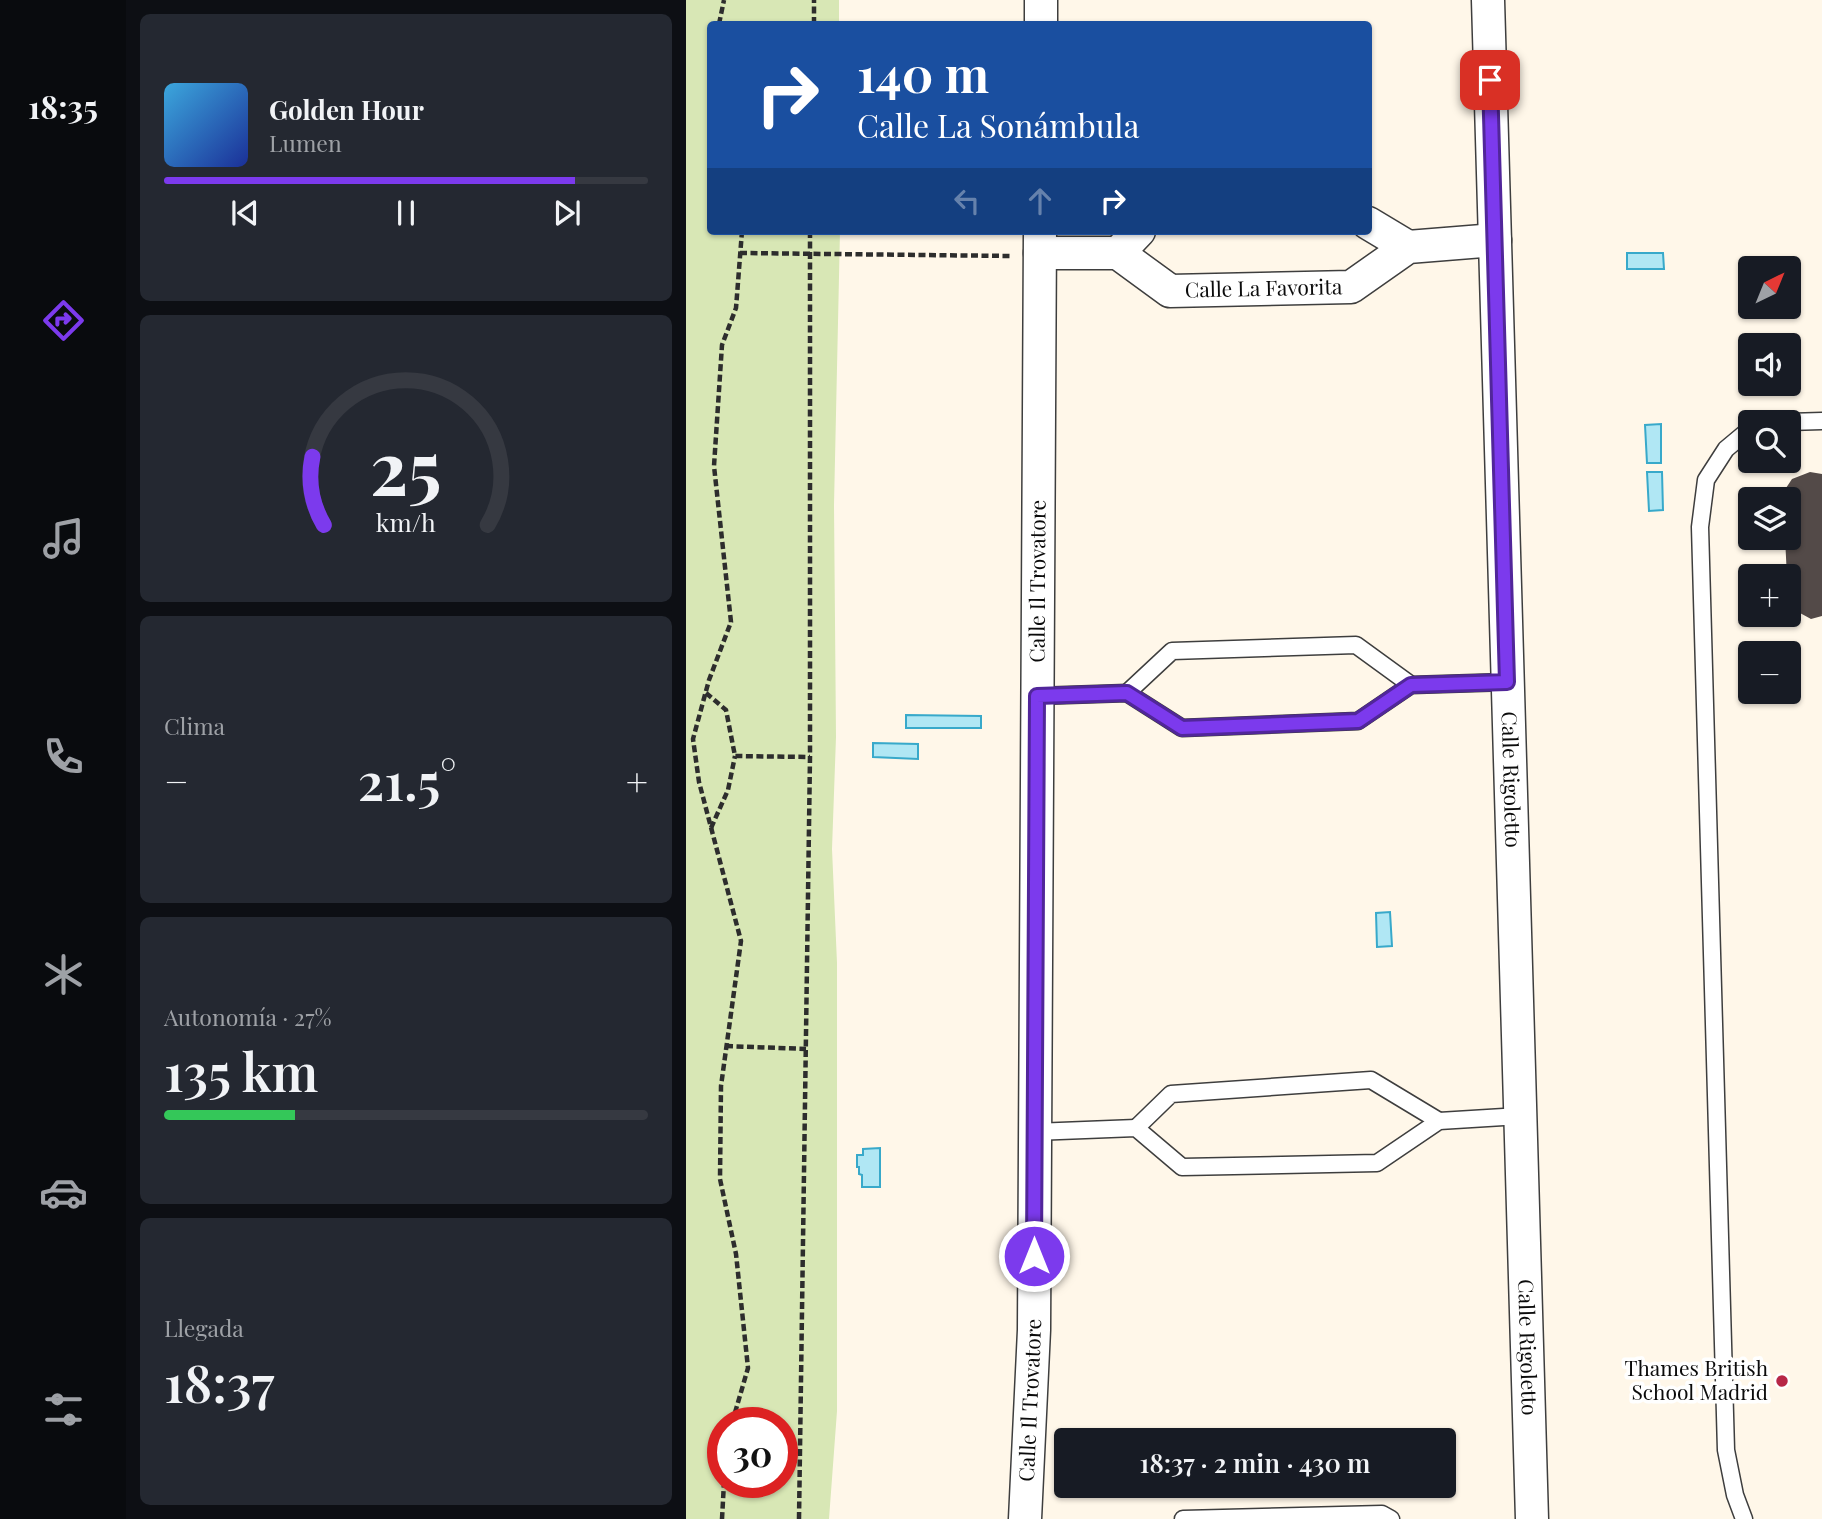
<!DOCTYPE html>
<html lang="es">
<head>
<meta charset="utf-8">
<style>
	:root { --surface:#171b24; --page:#242831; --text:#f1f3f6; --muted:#9ea1a6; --line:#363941; --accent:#7c3aed }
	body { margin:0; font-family:"Playfair Display",serif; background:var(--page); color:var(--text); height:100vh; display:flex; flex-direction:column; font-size:26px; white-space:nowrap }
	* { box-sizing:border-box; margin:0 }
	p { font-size:23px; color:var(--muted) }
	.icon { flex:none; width:38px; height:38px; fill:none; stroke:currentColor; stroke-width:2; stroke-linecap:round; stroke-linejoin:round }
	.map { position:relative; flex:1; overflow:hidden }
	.details { display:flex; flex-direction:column; gap:14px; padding:14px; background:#0d0f14; width:560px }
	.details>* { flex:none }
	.banner { position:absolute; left:21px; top:21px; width:665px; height:214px; border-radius:7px; box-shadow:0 2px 5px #0004; background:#1a4fa0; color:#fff; overflow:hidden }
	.needle { width:46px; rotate:43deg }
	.fabs { position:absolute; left:1052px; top:256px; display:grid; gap:14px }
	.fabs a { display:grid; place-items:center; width:63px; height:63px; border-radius:7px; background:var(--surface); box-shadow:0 2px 5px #0004; font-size:35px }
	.speed { position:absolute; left:21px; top:1407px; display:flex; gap:14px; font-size:35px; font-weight:700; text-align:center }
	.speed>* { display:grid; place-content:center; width:91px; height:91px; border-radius:50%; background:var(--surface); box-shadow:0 2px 5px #0004; line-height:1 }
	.speed .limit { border:10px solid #d22; background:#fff; color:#111 }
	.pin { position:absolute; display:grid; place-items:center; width:60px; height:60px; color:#fff; margin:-30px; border-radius:14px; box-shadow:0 4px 10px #0006 }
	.me { position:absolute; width:77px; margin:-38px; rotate:0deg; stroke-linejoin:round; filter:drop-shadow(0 0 5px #0008) }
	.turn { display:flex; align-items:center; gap:24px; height:147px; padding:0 35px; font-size:32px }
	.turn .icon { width:91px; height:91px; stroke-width:2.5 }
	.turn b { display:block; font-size:49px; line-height:60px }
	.lanes { display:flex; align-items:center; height:66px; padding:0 35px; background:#0003; justify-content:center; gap:35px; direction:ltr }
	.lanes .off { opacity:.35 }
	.big { font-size:52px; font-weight:600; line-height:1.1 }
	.details .widget { flex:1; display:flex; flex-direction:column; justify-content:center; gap:10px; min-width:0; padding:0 24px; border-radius:10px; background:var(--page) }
	.details .dial { align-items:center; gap:0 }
	.dial svg { height:182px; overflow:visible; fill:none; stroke:var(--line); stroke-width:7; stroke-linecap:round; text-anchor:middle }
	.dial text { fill:var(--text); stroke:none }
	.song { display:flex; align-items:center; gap:21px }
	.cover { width:84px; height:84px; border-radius:10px; background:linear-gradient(135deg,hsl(200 70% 55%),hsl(230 70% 35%)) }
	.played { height:7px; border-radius:4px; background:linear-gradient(90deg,var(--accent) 85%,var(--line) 85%) }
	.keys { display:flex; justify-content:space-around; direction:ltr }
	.heat { display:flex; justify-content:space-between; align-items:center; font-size:38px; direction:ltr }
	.charge { height:10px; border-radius:5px; background:linear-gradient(90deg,#34c759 27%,var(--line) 0) }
	.trip { position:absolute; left:368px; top:1428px; width:402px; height:70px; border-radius:7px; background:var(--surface); box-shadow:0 2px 5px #0004; font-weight:600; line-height:70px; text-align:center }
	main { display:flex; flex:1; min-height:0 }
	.tab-bar { display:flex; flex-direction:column; width:126px; justify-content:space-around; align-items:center; background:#090b0e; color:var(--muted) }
	.tab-bar .icon { width:49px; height:49px }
	.tab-bar .selected { color:var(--accent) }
	.tab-bar b { font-size:32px; color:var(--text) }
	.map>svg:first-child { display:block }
	.green { fill:#d8e7b5; fill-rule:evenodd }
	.water { fill:#b0e7f4; stroke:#38a9ca; stroke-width:2 }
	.building { fill:#534a48 }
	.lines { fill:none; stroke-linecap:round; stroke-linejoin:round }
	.service-casing { stroke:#3e3e3e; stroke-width:19 }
	.minor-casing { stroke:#3e3e3e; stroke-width:35 }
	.path { stroke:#2d2d2d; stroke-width:4.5; stroke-dasharray:7 3.5; stroke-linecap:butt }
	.service { stroke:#fff; stroke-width:16 }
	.minor { stroke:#fff; stroke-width:32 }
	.route-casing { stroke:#51269a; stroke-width:18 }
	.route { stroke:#7c3aed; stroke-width:12 }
	.poi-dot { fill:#b72747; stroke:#fff; stroke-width:2.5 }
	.labels { text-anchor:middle; stroke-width:7; stroke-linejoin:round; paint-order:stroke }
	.street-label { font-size:21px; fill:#0b0b0b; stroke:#fff }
	.poi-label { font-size:21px; fill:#0b0b0b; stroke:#fff; text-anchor:end }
</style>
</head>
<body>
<main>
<nav class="tab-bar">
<b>18:35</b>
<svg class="icon selected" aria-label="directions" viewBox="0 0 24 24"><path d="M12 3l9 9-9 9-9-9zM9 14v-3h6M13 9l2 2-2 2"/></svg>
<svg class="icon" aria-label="music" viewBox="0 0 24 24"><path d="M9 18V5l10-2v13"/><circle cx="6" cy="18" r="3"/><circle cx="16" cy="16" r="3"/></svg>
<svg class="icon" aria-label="phone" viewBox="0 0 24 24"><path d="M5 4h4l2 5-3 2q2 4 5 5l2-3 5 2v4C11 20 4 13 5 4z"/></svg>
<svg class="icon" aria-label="climate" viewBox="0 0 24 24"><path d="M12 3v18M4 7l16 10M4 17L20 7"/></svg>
<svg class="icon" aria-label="car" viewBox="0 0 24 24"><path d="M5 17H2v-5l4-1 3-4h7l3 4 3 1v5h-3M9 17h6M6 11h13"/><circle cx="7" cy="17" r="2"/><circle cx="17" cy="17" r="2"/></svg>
<svg class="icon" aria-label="filters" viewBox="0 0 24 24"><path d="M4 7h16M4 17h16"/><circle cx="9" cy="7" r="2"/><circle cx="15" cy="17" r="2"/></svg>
</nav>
<section class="details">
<div class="widget">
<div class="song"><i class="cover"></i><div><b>Golden Hour</b><p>Lumen</p></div></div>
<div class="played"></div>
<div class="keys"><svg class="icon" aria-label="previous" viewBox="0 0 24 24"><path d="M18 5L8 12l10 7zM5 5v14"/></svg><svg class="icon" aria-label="pause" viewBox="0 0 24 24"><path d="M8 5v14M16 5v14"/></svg><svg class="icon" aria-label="next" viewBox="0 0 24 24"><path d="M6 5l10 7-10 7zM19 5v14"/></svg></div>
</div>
<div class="widget dial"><svg viewBox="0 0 100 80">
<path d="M14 69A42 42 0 1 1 86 69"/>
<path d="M14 69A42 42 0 0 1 9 39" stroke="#7c3aed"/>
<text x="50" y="56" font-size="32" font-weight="700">25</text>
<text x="50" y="72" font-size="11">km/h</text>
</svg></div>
<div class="widget"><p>Clima</p>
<div class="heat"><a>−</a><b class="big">21.5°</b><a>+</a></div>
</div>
<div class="widget"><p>Autonomía · 27%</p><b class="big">135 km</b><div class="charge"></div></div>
<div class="widget"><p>Llegada</p><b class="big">18:37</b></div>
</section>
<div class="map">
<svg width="1136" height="1519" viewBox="0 0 1136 1519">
	<rect width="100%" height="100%" fill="#fff7e9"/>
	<path class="green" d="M0,0h153v24h-129v207h130l-6,274 2,232 -4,112 5,114v448l-8,108h-143zM37,1423h59v59h-59z"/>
	<g class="water">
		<polygon points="941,253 977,253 978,269 941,269"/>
		<polygon points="975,424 975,463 961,463 959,425"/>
		<polygon points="961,472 976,472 977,510 963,511"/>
		<polygon points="220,715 295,716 295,728 220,728"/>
		<polygon points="187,743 232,744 232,759 187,757"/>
		<polygon points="704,912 706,946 691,947 690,913"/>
		<polygon points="194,1148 194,1187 176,1187 176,1175 173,1174 173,1167 171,1167 171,1155 177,1155 177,1149"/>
	</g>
	<polygon class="building" points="1124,472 1136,474 1136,616 1125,619 1114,613 1102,598 1099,537 1102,537 1102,499 1098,499 1098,491 1106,479"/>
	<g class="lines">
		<defs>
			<g id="service">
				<polyline points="1102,422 1136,421"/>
				<polyline points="441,693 486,651 670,645 725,685"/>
				<polyline points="351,696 441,693 496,728 672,721 725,685 821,682"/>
				<polyline points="450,1128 485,1094 685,1080 753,1121"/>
				<polyline points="348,1132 450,1128 496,1167 691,1163 753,1121 834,1116"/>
				<polyline points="497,1519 696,1514 705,1519"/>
				<polyline points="1058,1519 1049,1495 1040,1450 1014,527 1020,480 1040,449 1064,429"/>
			</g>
			<g id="minor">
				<path id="s1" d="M802,0l44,1519"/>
				<polyline points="355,24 355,0"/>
				<polyline points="682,223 722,247"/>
				<path id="s2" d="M354,253h78l52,38 181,-4 57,-40 87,-7"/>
				<polyline points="432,253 453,231"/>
				<path id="s3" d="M339,1519l9,-189 6,-1099"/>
			</g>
		</defs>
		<use href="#service" class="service-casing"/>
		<use href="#minor" class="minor-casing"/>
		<g class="path">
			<polyline points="33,24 38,0"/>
			<polyline points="128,24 128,0"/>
			<polyline points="54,253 326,256"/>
			<polyline points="20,693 40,710 49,756 124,757"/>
			<polyline points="25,828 42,790 49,756"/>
			<polyline points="40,1046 120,1049"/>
			<polyline points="46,1423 62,1368 50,1254 34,1179 35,1086 55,941 13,782 7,739 23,680 45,622 28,466 36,345 50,308 56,231"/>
			<polyline points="36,1519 38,1482"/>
			<polyline points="113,1519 124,757 124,231"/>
		</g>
		<use href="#service" class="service"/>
		<use href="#minor" class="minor"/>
	</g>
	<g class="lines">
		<defs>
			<polyline id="route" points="348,1256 351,696 441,693 496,728 672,721 725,685 821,682 804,80"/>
		</defs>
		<use href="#route" class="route-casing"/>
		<use href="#route" class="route"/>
	</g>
	<circle class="poi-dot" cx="1096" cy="1381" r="7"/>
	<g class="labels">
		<g class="street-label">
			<text dy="7" stroke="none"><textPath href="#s2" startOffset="236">Calle La Favorita</textPath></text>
			<text dy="7" stroke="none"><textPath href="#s3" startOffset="938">Calle Il Trovatore</textPath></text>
			<text dy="7" stroke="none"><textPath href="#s1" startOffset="780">Calle Rigoletto</textPath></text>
			<text dy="7" stroke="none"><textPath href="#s1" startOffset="1348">Calle Rigoletto</textPath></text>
			<text dy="7" stroke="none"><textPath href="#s3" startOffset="119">Calle Il Trovatore</textPath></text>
		</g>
		<g class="poi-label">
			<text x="1082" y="1376">Thames British<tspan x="1082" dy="24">School Madrid</tspan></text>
		</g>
	</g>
</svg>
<div class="fabs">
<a><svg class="needle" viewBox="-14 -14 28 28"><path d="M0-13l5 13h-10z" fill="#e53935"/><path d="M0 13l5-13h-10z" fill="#9ea1a6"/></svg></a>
<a><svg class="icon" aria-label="sound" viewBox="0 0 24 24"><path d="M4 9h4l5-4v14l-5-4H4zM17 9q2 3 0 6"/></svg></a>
<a><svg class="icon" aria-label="search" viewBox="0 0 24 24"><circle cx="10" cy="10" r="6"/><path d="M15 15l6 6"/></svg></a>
<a><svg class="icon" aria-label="layers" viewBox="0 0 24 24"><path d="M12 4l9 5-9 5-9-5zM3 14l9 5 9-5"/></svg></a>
<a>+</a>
<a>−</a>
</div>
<div class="speed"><div class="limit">30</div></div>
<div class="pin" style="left:804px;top:80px;background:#d93025"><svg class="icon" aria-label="arrive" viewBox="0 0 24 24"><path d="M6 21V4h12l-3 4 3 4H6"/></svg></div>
<svg class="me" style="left:348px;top:1256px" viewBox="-20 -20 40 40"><circle r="17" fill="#7c3aed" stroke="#fff" stroke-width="3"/><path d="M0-11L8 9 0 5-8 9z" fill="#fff"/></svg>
<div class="trip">18:37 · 2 min · 430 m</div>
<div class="banner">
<div class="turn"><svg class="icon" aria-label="right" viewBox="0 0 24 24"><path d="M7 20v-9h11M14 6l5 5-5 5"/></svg><div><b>140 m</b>Calle La Sonámbula</div></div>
<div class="lanes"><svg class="icon off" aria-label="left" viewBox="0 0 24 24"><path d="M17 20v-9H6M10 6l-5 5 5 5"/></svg><svg class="icon off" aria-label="ahead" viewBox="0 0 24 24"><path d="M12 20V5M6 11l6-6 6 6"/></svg><svg class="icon" aria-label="right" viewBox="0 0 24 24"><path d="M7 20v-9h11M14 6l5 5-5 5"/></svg></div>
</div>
</div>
</main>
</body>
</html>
